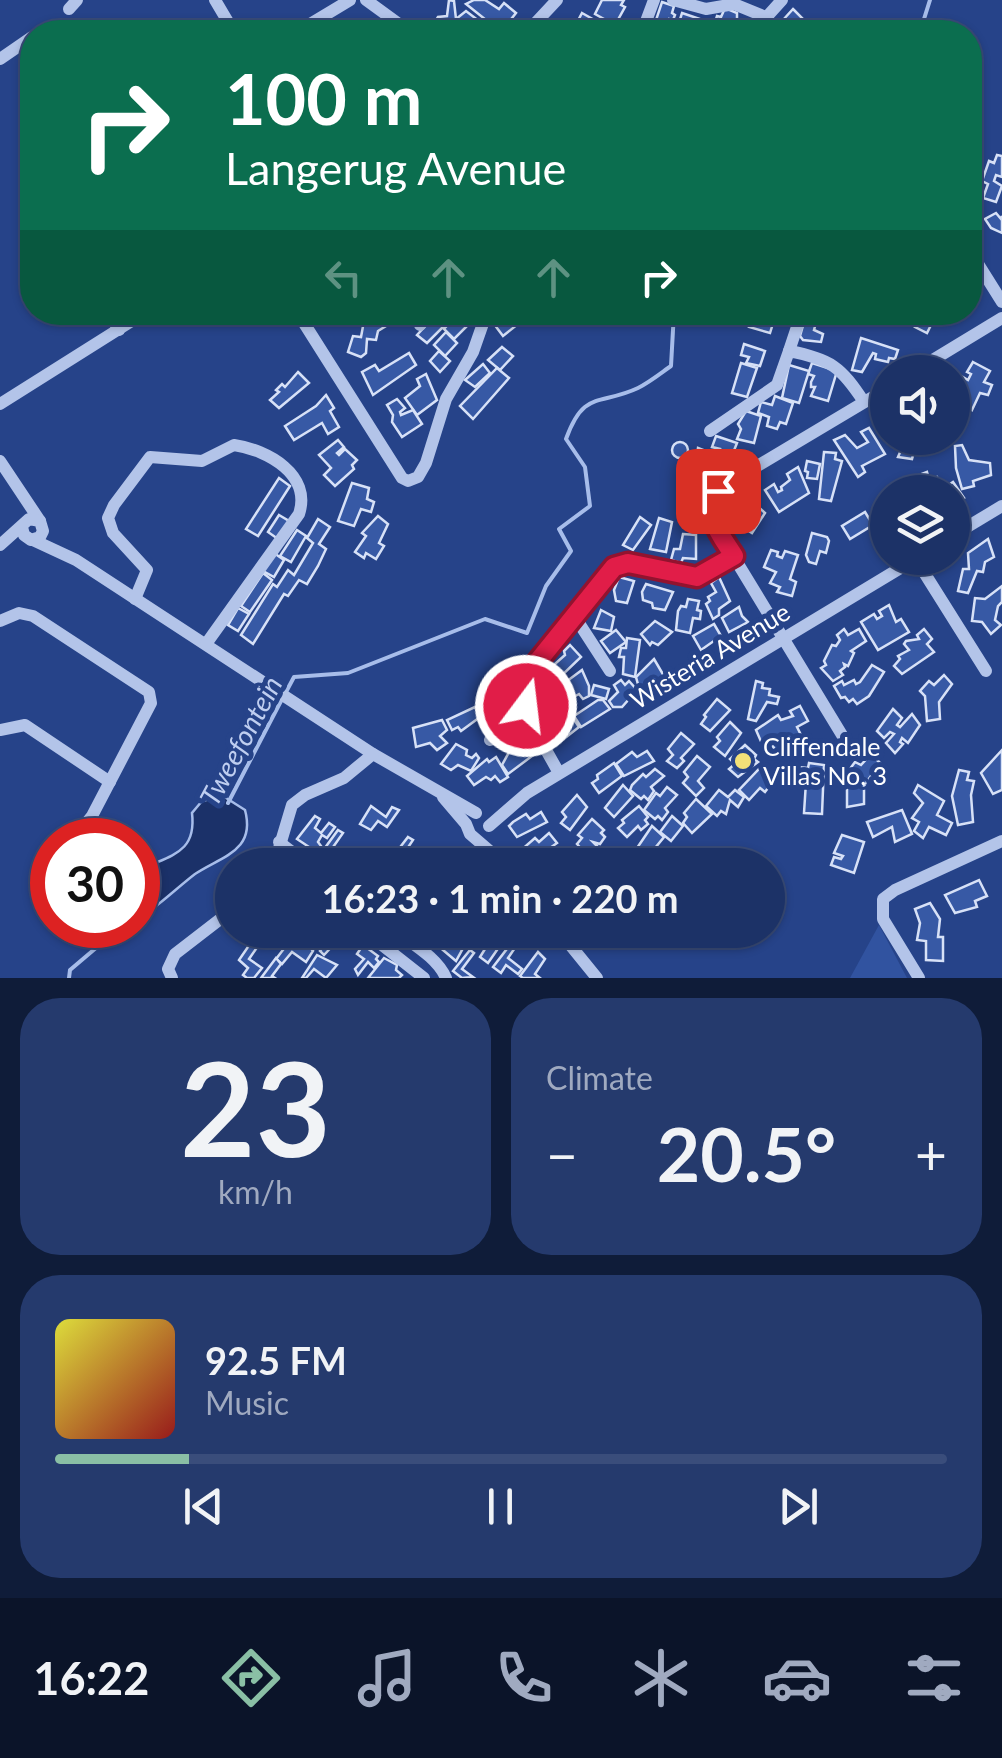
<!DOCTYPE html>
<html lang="en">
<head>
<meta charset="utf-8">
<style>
	:root { --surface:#1c3267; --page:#253a6d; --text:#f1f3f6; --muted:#a0aac0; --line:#3a4d7b; --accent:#8abfa5 }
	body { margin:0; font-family:Lato,sans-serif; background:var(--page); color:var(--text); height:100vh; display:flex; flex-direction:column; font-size:38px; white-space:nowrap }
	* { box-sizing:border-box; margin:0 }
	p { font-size:32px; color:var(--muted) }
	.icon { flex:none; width:55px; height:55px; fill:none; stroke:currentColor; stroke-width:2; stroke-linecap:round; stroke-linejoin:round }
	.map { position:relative; height:978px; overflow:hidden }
	.sheet { display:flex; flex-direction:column; gap:20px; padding:20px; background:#0f1c39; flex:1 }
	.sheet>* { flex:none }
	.top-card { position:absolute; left:20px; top:20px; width:962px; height:305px; border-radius:40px; box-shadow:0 2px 8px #0004,0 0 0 2px var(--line); background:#0b6e4f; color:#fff; overflow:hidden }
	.fabs { position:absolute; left:870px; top:355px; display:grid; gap:20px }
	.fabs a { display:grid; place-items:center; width:100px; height:100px; border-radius:50%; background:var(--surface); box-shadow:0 2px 8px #0004,0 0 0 2px var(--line); font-size:50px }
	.speed { position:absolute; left:30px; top:818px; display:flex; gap:20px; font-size:50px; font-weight:700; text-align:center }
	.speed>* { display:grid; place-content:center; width:130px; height:130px; border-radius:50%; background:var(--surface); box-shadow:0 2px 8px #0004,0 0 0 2px var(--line); line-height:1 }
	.speed .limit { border:15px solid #d22; background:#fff; color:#111 }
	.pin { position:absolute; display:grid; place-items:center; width:85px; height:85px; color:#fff; margin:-42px; border-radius:20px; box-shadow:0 5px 15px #0006 }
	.me { position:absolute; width:110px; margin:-55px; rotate:15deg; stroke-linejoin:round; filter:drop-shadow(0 0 8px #0008) }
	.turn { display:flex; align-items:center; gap:35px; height:210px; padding:0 40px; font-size:45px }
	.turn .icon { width:130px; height:130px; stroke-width:2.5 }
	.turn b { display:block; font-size:70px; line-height:85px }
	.lanes { display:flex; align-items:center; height:95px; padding:0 40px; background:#0003; justify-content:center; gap:50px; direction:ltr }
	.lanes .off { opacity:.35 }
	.big { font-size:75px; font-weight:700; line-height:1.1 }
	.sheet .widget { flex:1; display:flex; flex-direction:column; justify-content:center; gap:15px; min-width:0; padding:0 35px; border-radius:40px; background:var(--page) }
	.sheet .dial { align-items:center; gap:0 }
	.dial b { font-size:130px; line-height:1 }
	.song { display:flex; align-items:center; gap:30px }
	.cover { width:120px; height:120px; border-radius:15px; background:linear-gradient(135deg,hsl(60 70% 55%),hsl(0 70% 35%)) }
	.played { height:10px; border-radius:5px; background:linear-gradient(90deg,var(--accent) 15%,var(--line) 15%) }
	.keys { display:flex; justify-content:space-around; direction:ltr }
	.heat { display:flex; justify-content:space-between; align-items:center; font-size:55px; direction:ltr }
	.sheet .tiles { flex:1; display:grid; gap:20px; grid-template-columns:1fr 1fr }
	.widget:last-child { grid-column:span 2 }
	.trip { position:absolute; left:215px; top:848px; width:570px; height:100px; border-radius:50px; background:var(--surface); box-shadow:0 2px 8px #0004,0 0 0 2px var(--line); font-weight:700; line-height:100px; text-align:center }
	.dock { display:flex; height:160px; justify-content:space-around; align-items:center; background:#0b1429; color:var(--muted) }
	.dock .icon { width:70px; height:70px }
	.dock .active { color:var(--accent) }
	.dock b { font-size:45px; color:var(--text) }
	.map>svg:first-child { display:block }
	.green { fill:#3153a0 }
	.water { fill:#1b3169; stroke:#a7bdea; stroke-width:2.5 }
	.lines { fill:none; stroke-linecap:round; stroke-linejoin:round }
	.stream { stroke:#a7bdea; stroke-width:4 }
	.building { fill:#3759a5; stroke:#d7e1f7; stroke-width:2.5 }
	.minor { stroke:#b3c4e9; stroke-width:12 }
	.route-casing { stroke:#92132f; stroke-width:25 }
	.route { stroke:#e11d48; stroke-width:18 }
	.poi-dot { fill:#f2e078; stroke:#264389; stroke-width:4 }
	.labels { text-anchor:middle; stroke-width:10; stroke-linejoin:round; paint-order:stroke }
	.street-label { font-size:25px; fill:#fff; stroke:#264389 }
	.poi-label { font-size:25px; fill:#fff; stroke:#264389; text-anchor:start }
	.water-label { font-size:28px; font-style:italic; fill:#bfcef0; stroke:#264389 }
</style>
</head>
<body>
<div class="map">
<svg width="1002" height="978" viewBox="0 0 1002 978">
	<rect width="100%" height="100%" fill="#264389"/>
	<polygon class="green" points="879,925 907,978 850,978"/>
	<path class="water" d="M223,796l22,14c11,41 -23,46 -50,64 -13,10 -26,22 -39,32l-18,-8v-27c30,-16 59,-16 54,-58l10,-12z"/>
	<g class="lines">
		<g class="stream">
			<polyline points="908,32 924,19 930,0"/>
			<path d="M286,692l8,-15 54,-4 137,-54 42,14 19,-47 25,-35 -12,-22 31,-23 -5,-39 -19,-28c18,-50 34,-33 72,-51 12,-6 23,-15 33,-22l3,-54"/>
			<polyline points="228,803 281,701"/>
			<polyline points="138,912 149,902"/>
			<polyline points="69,978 70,970 123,925"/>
		</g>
	</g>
	<g class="building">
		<polygon points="449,0 454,1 456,19 466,11 479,21 471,32 444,32 433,25 438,17 447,16"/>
		<polygon points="474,0 485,0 499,9 504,3 516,13 501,32 466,4"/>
		<polygon points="602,0 624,0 621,5 625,7 615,25 595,14"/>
		<polygon points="662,2 674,6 672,13 675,15 673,20 669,19 666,29 671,30 652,32"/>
		<polygon points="725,8 737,13 737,25 733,23 728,32 712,32 717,16 721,17"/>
		<polygon points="793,9 803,19 797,32 766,32 770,28 773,31"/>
		<polygon points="582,13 596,21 589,32 572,32"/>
		<polygon points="682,13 703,20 700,29 676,32"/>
		<polygon points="997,155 1002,156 1002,177 996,175 994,181 1002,186 996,202 983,198 988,184 982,181 989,161 994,163"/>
		<polygon points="996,213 1001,219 1002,216 1002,233 991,228 985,219"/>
		<polygon points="377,312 382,312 386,318 383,320 386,326 378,331 376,340 367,339 366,353 361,357 348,352 353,336 361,337 364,321"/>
		<polygon points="438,312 450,320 427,343 417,335"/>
		<polygon points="761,312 775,317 770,333 749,327 752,316 760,319"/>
		<polygon points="807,312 819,312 814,330 823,334 821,342 803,340 800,336"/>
		<polygon points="864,312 888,314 886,324 865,322"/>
		<polygon points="924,312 963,312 959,319 953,317 950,322 945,319 942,324 934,319 927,333 915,327"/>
		<polygon points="510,313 518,324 503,336 494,324"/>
		<polygon points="456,316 467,326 454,339 444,329"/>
		<polygon points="446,332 457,343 445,356 434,345"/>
		<polygon points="861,338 898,350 895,359 889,358 888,362 875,359 876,354 873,353 862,372 852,370"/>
		<polygon points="744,344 765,351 760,366 746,363 749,357 741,355"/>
		<polygon points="502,347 513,356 500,370 488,360"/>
		<polygon points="439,351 450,361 440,372 430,361"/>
		<polygon points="409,353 416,365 373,395 362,372 375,365 379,371"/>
		<polygon points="973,362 990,371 984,382 992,385 988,395 980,393 972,410 959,399 963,393 952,386 952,379 956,373 968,380 971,374 967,372"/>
		<polygon points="741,363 757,368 747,397 732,393"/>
		<polygon points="812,363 837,371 828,401 811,396 815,387 811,387 811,382 814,376 808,374"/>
		<polygon points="483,364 490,373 475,387 465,380"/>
		<polygon points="789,365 809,371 799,403 782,398"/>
		<polygon points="497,368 509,378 473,419 460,406"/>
		<polygon points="298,372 309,383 279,408 270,400 279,392 276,390 282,384 285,387"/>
		<polygon points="426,374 437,400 417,415 405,398 420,386 417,379"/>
		<polygon points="326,395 334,408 330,411 339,427 328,434 322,423 294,440 285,426 316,406"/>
		<polygon points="775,396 793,403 786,424 780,422 777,429 767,426 769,417 758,413 761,402 772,405"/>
		<polygon points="397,399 405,408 400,412 401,415 413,410 422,424 402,437 392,422 393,415 387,405"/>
		<polygon points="952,405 956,405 962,429 952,432"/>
		<polygon points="746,411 761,416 754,443 737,439 741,429 738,424"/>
		<polygon points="869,428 885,454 862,466 865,472 858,477 834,440 845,435 857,448 868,442 861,432"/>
		<polygon points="716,436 737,443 731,458 718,455 720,449 712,447"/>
		<polygon points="891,438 918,438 912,459 898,457 905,441"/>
		<polygon points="338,440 344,447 337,453 339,455 345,449 357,460 352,465 354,469 335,486 324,475 331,468 319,455"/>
		<circle cx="680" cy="450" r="8"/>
		<polygon points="962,445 969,460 990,463 991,475 973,481 974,486 962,489 956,468 955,446"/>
		<polygon points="698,448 716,455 714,466 706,466 705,472 695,470"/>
		<polygon points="824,452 836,453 835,459 842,461 831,501 819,499"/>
		<polygon points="807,461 820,464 817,479 807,478 808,472 805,471"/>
		<polygon points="798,467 809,493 779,512 765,490 774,484 778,492 782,490 781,487 790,480 787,474"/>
		<polygon points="927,472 929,479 937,477 942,490 915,492 914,489 923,486 918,486 914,477"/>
		<polygon points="279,478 290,486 258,536 246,529"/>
		<polygon points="953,482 964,498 953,505 952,492 947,492 944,488"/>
		<polygon points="352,483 369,488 367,499 374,502 371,512 361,509 354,526 338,521"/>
		<polygon points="741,501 749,506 753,502 765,513 752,533 736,523 739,518 733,513"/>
		<polygon points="865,512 873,525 850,539 842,526"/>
		<polygon points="279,515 289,521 278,539 268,532"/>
		<polygon points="378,516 388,524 379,543 384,546 376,559 366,553 364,558 355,552 366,536 362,533"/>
		<polygon points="640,517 651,525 633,550 623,545"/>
		<polygon points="659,518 672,522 666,552 650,549"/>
		<polygon points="318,519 330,527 319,544 326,549 318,566 307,584 299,580 288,596 284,594 253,644 241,635 273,584 277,587 288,570 294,575 313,543 307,538"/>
		<polygon points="297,530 306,536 291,562 280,556"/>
		<polygon points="812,533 827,537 829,541 826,553 820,551 816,564 809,562 806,555"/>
		<polygon points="683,534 696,535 696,559 683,558 681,563 671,560 674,549 680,549"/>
		<polygon points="988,539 994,557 985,562 983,572 977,571 968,593 958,591 963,569 969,569 968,553"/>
		<polygon points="771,550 778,552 777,556 782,558 785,551 798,555 790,579 796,582 792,596 777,592 780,587 770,583 776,572 764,567"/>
		<polygon points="274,553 284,560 274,577 263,571"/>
		<polygon points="263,573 272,580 250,612 241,606"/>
		<polygon points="619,577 634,581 627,603 616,601 614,590"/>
		<polygon points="719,577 730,601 719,609 719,615 713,619 706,604 710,601 708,597 716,592 711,583"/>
		<polygon points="646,584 673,592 665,610 653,608 652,603 643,600 642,592"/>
		<polygon points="1002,586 1002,602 998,606 995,620 1001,625 991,634 982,622 972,621 975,598 985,599"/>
		<polygon points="688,599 699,601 697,610 701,611 700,619 693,618 690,633 676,630 678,611 681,606 686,607"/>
		<polygon points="889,605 896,622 901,619 909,632 878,650 861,622 874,614 877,619 882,616 879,611"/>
		<polygon points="739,607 742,616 748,622 729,632 722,618"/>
		<polygon points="238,608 249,614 238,631 228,625"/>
		<polygon points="601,610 614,617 611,631 594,628"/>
		<polygon points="655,621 672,632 658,645 652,642 650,645 641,634"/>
		<polygon points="714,624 721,636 701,650 693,636"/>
		<polygon points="844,629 848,635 859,629 866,641 851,651 854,653 848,666 844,664 845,667 840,671 843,675 833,681 821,668 826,665 824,661 832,645 836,646 840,640 837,635"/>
		<polygon points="924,629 932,639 927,644 934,652 902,674 894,666 900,659 898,656 909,650 904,644 906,641 919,639 917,635"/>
		<polygon points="616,630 626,642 610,653 601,641"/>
		<polygon points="627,638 640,640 635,677 623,674 624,657 619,657 621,648 626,648"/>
		<polygon points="570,645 581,657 556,681 547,671 565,655 564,651"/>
		<polygon points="654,659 664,676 659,680 662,684 645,695 639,688 636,677"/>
		<polygon points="872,665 884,672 869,696 857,704 853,699 849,702 845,697 841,698 834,686 842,681 844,685 854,680 856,684 860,682"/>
		<polygon points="582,670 589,686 589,696 583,699 579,694 568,700 559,687"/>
		<polygon points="944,675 952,684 939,702 940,719 927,721 925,696 920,691 929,681 934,685"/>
		<polygon points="621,680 625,685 629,681 637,690 622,707 613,707 609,701 618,692 614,685"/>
		<polygon points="756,681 763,683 762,688 770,689 769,695 779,697 777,704 767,702 756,721 748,719"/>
		<polygon points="546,685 558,687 554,716 549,719 542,718 543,705 537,704 539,695 544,695"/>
		<polygon points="594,685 609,689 606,699 591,695"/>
		<polygon points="505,694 511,705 494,716 490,714 483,717 477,707"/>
		<polygon points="717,699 730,710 710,731 701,724 706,717 704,715"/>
		<polygon points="598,700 603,700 610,709 581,727 574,716"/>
		<polygon points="800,706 808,721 797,727 801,735 788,742 790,746 778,754 770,742 763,746 756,730 778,715 781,720 793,716 790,711"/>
		<polygon points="475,707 480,717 461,731 458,727 452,730 447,720"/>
		<polygon points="893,709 902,718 897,725 900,727 912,714 920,725 908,743 902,738 900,742 903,744 895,753 886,743 894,734 890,732 884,738 877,731"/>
		<polygon points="569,712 579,727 556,745 547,729 561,720 563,722"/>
		<polygon points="442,720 447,730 440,736 447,743 437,750 430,743 416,747 413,728"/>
		<polygon points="730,722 741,733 725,756 714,747 720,741 717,737"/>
		<polygon points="681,733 694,744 681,758 684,761 677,768 667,761 673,755 668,749"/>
		<polygon points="514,743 517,749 530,743 536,753 508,774 502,765"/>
		<polygon points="456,744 467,750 466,755 472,758 476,754 479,758 471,771 458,765 451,770 441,764"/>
		<polygon points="745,745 756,755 754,759 758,762 738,777 729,769 735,764 730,759"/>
		<polygon points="1002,750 1002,790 993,794 981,773"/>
		<polygon points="647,751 654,761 624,776 616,764 632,752 637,757"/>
		<polygon points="871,754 880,763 864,786 864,804 847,807 847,773 855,762 861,765"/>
		<polygon points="697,756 710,767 698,781 704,788 696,796 683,783 688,777 684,772"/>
		<polygon points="496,757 508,777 500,782 495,776 491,780 486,777 474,785 467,776 487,759 489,762"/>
		<polygon points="614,763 622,776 599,793 592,783 598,779 597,775"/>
		<polygon points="809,763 824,765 822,814 804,813 806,782 798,781 796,775 798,767 808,768"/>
		<polygon points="655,769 664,776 651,787 654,791 648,800 644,796 641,799 630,790 632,785 643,774 646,777"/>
		<polygon points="759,769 770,777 766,780 771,784 765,792 760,788 749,800 739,790"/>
		<polygon points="959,770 969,772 967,780 974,781 971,795 973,822 958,825 952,796"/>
		<polygon points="623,785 633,796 614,817 605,808"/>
		<polygon points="918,785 944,801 937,815 952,823 946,835 929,827 923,838 914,831 919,822 912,818 923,803 914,793"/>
		<polygon points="667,787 677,795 665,808 668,812 662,820 658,816 655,819 644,810 656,793 660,796"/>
		<polygon points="719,790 728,797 735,790 744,797 738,807 730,800 726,814 721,811 717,816 706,806"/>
		<polygon points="577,795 587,807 570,830 561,823 566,817 562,812"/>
		<polygon points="696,799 712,814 692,833 683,823 687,817 684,813"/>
		<polygon points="371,806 386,817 392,807 399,810 387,827 378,821 371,830 360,824"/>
		<polygon points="639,806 648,817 645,820 648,824 641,830 638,826 627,837 618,828 624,823 622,820"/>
		<polygon points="902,810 912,834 895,842 892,827 873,837 867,822"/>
		<polygon points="541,812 547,822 517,837 509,826 513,822 526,814 530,819"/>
		<polygon points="315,816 320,819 315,828 321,833 329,823 335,827 327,838 322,835 318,842 321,846 315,851 297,839"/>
		<polygon points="672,816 683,826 671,841 660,832"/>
		<polygon points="592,819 604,830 601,833 605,837 600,844 593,842 598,847 589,857 577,844 582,838 578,835"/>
		<polygon points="652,826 664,837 646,859 635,851"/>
		<polygon points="338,830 343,833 331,850 342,858 338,865 334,865 322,852"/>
		<polygon points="549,833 557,843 530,862 520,851 535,838 539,842"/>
		<polygon points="842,835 864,842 854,873 831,865 834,857 841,859 843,856 834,853"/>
		<polygon points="408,837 413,840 401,858 411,865 399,865 391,859"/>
		<polygon points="628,850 636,860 631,865 598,865 613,851 620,858"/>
		<polygon points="564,852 572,861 567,865 542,865"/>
		<polygon points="979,880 987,896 975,901 977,907 955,913 945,895"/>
		<polygon points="930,903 940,919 938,937 943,937 943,961 926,960 926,941 917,940 920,923 915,909"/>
		<polygon points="260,930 290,930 276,940 268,933 259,946 252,941"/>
		<polygon points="336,930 355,939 349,947 338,940 324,955 320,951"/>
		<polygon points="460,930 468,931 456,945 462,950 456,961 437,945 443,936 450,942"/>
		<polygon points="484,930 492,930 485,940 497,950 488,963 480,957 485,949 475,942"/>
		<polygon points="296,933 313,951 306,962 292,952 282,964 276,959"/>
		<polygon points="252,941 258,946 249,959 262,968 254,978 247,978 243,975 248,968 239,960"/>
		<polygon points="513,941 517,945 508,958 522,969 518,974 506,965 501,973 493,967"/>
		<polygon points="363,945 378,956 376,959 379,962 374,968 368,962 358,975 355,969 364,959 357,954"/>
		<polygon points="470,950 474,953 462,969 473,977 462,978 453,971"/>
		<polygon points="538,952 545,959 535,974 540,978 523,978 520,976"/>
		<polygon points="317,955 337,965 326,978 314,969 306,978 302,978"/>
		<polygon points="276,958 281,964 272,976 275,978 261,978"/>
		<polygon points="384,958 397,965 396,970 402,975 399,978 368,978"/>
	</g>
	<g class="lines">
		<g class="minor">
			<polyline points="215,0 234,32"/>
			<polyline points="366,0 410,32"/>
			<polyline points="673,0 706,9 734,4 768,18"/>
			<polyline points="69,9 77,0"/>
			<polyline points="297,32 350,0"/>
			<polyline points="527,32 557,0"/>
			<polyline points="642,32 654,0"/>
			<polyline points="753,32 782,0"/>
			<polyline points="0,59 32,37"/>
			<polyline points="970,251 1002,302"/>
			<polyline points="108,312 119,330"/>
			<polyline points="297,312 402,478 408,481 418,477 426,463 446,399 473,352 487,312"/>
			<polyline points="420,325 431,312"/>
			<polyline points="789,351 802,312"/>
			<polyline points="913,372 1002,318"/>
			<polyline points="0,404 146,312"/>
			<path d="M710,431l67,-46 12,-34c42,8 52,16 75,51"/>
			<polyline points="0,461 40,521"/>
			<polyline points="952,536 1002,506"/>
			<polyline points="33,540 76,560 373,754 476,813"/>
			<polyline points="0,545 29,519 40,521 43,531 40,537 31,540 24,535 22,527"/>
			<polyline points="915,558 986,671"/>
			<path d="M135,599l12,-29 -34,-37 -5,-15 6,-13 36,-48 52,4 32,-16c34,5 78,30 65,69l-93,130"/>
			<polyline points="575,617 610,671"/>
			<polyline points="0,621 19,613 33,616 149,692 151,703 92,816 73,840"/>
			<polyline points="0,730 25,725 110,782"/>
			<polyline points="842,735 715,526 711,504 724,486 888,388"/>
			<polyline points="490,740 528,718"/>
			<polyline points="559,773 528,718 528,676 610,571 628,563 697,577 735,556"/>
			<polyline points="443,797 466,824 470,834 506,865"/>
			<polyline points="489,826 527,793 917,558"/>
			<polyline points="279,842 309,865"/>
			<polyline points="50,857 52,855"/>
			<polyline points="274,865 292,805 305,795 344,778 373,754"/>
			<polyline points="363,930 424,978"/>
			<path d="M394,930c18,14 43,27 52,48"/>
			<polyline points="558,930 597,978"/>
			<polyline points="172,978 168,969 175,954 232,910"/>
			<polyline points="919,978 883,919 883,899 895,890 1002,841"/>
		</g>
	</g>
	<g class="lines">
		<defs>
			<path id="route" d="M526,706l4,-35 84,-104 14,-4 69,14 37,-21c-13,-21 -32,-41 -16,-65"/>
		</defs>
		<use href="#route" class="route-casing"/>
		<use href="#route" class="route"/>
	</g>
	<circle class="poi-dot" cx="743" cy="761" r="10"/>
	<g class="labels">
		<g class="street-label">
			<text transform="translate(710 656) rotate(-31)" y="9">Wisteria Avenue</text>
		</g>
		<g class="poi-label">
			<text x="763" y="756">Cliffendale<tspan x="763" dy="29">Villas No. 3</tspan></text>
		</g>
		<g class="water-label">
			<text transform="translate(241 741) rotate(-62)" y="10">Tweefontein</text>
		</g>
	</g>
</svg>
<div class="fabs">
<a><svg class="icon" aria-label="sound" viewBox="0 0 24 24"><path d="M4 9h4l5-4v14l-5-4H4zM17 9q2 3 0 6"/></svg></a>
<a><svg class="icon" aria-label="layers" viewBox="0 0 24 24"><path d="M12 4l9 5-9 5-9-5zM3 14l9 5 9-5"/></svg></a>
</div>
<div class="speed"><div class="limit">30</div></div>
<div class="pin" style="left:718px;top:491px;background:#d93025"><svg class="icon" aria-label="arrive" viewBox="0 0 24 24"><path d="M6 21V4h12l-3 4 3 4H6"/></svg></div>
<svg class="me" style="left:526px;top:706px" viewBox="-20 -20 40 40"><circle r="17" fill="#e11d48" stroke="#fff" stroke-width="3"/><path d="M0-11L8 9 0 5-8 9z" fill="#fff"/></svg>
<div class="trip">16:23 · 1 min · 220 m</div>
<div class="top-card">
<div class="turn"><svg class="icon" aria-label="right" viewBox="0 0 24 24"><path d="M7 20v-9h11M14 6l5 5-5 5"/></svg><div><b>100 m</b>Langerug Avenue</div></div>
<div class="lanes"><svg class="icon off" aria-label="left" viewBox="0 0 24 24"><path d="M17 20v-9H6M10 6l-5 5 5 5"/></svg><svg class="icon off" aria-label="ahead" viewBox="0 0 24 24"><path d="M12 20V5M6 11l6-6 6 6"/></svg><svg class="icon off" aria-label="ahead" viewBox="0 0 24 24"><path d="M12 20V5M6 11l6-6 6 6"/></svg><svg class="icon" aria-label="right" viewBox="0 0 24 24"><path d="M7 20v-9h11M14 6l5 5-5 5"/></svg></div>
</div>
</div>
<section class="sheet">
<div class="tiles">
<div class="widget dial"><b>23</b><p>km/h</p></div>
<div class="widget"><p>Climate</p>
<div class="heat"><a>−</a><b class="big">20.5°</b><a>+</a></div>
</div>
<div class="widget">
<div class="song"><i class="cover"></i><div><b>92.5 FM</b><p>Music</p></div></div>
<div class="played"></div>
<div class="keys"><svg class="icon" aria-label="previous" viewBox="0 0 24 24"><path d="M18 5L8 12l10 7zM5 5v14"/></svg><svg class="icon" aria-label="pause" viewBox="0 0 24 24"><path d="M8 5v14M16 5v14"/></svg><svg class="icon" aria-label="next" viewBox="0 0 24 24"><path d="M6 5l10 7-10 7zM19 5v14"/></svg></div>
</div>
</div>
</section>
<nav class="dock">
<b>16:22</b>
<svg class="icon active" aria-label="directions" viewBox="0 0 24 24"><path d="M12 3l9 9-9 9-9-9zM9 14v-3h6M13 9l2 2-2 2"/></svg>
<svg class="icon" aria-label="music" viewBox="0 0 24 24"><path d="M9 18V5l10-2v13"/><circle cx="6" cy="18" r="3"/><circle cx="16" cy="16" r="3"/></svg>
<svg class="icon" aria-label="phone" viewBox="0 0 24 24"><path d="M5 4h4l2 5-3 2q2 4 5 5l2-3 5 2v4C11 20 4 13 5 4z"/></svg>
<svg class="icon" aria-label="climate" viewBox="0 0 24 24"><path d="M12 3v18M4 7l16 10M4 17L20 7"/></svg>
<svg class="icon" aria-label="car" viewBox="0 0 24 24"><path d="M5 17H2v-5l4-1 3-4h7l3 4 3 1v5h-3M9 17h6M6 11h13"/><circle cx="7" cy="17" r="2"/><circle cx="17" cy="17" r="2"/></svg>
<svg class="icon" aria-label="filters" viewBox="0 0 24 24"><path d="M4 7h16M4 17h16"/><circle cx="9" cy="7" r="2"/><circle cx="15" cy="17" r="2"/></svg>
</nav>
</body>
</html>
